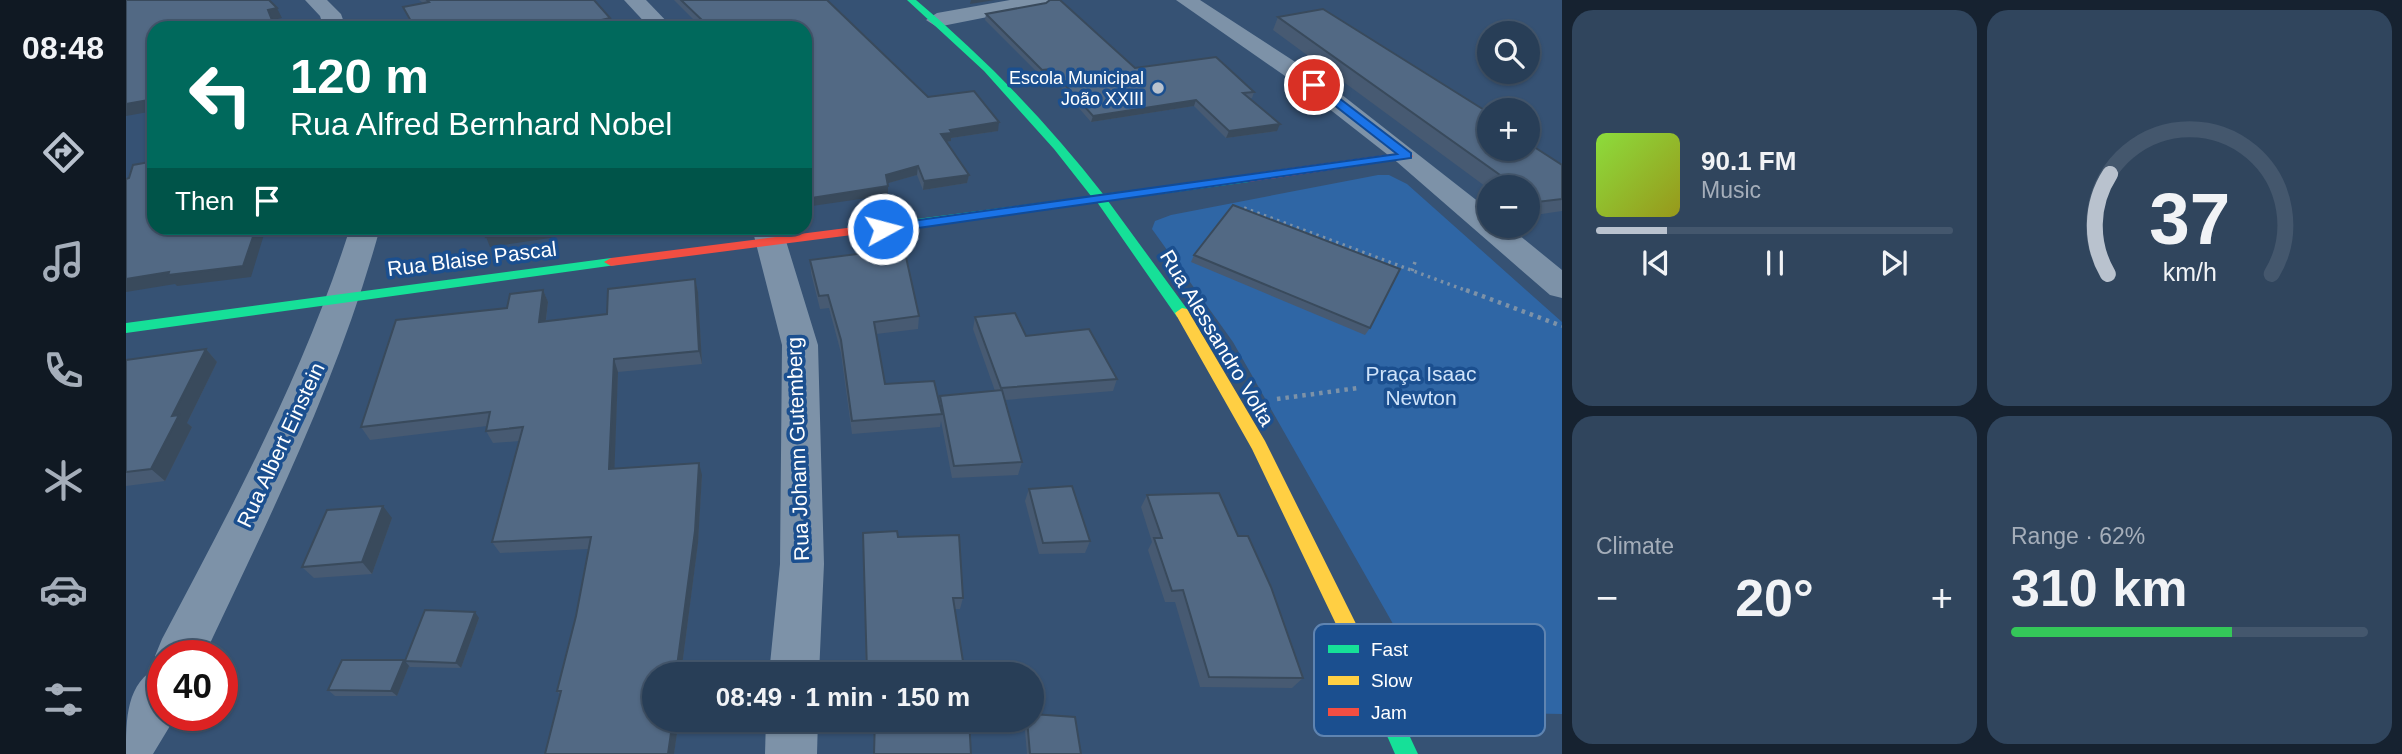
<!DOCTYPE html>
<html lang="en">
<head>
<meta charset="utf-8">
<style>
	:root { --surface:#283e57; --page:#30455d; --text:#f1f3f6; --muted:#a5aeba; --line:#44576d; --accent:#b9c2ce }
	body { margin:0; font-family:Arial,sans-serif; background:var(--page); color:var(--text); height:100vh; display:flex; flex-direction:column; font-size:26px; white-space:nowrap }
	* { box-sizing:border-box; margin:0 }
	p { font-size:23px; color:var(--muted) }
	.icon { flex:none; width:38px; height:38px; fill:none; stroke:currentColor; stroke-width:2; stroke-linecap:round; stroke-linejoin:round }
	.map { position:relative; flex:1; overflow:hidden }
	.side { display:flex; flex-direction:column; gap:10px; padding:10px; background:#162230; width:840px }
	.side>* { flex:none }
	.top-card { position:absolute; left:21px; top:21px; width:665px; height:214px; border-radius:21px; box-shadow:0 2px 5px #0004,0 0 0 2px var(--line); background:#00695c; color:#fff; overflow:hidden }
	.controls { position:absolute; left:1351px; top:21px; display:grid; gap:14px }
	.controls a { display:grid; place-items:center; width:63px; height:63px; border-radius:50%; background:var(--surface); box-shadow:0 2px 5px #0004,0 0 0 2px var(--line); font-size:35px }
	.speed { position:absolute; left:21px; top:640px; display:flex; gap:14px; font-size:35px; font-weight:700; text-align:center }
	.speed>* { display:grid; place-content:center; width:91px; height:91px; border-radius:50%; background:var(--surface); box-shadow:0 2px 5px #0004,0 0 0 2px var(--line); line-height:1 }
	.speed .limit { border:10px solid #d22; background:#fff; color:#111 }
	.pin { position:absolute; display:grid; place-items:center; width:60px; height:60px; color:#fff; margin:-30px; border:4px solid #fff; border-radius:50%; box-shadow:0 2px 7px #0007 }
	.me { position:absolute; width:77px; margin:-38px; rotate:83deg; stroke-linejoin:round; filter:drop-shadow(0 0 5px #0008) }
	.turn { display:flex; align-items:center; gap:24px; height:147px; padding:0 28px; font-size:32px }
	.turn .icon { width:91px; height:91px; stroke-width:2.5 }
	.turn b { display:block; font-size:49px; line-height:60px }
	.then { display:flex; align-items:center; height:66px; padding:0 28px; background:#0003; gap:14px; font-size:26px }
	.big { font-size:52px; font-weight:700; line-height:1.1 }
	.side .widget { flex:1; display:flex; flex-direction:column; justify-content:center; gap:10px; min-width:0; padding:0 24px; border-radius:21px; background:var(--page) }
	.side .dial { align-items:center; gap:0 }
	.dial svg { height:182px; overflow:visible; fill:none; stroke:var(--line); stroke-width:7; stroke-linecap:round; text-anchor:middle }
	.dial text { fill:var(--text); stroke:none }
	.song { display:flex; align-items:center; gap:21px }
	.cover { width:84px; height:84px; border-radius:10px; background:linear-gradient(135deg,hsl(90 70% 55%),hsl(60 70% 35%)) }
	.played { height:7px; border-radius:4px; background:linear-gradient(90deg,var(--accent) 20%,var(--line) 20%) }
	.keys { display:flex; justify-content:space-around; direction:ltr }
	.heat { display:flex; justify-content:space-between; align-items:center; font-size:38px; direction:ltr }
	.charge { height:10px; border-radius:5px; background:linear-gradient(90deg,#34c759 62%,var(--line) 0) }
	.side .tiles { flex:1; display:grid; gap:10px; grid-template-columns:repeat(2,1fr) }
	.trip { position:absolute; left:516px; top:662px; width:402px; height:70px; border-radius:35px; background:var(--surface); box-shadow:0 2px 5px #0004,0 0 0 2px var(--line); font-weight:700; line-height:70px; text-align:center }
	main { display:flex; flex:1; min-height:0 }
	.dock { display:flex; flex-direction:column; width:126px; justify-content:space-around; align-items:center; background:#101923; color:var(--muted) }
	.dock .icon { width:49px; height:49px }
	.dock .current { color:var(--accent) }
	.dock b { font-size:32px; color:var(--text) }
	.map>svg:first-child { display:block }
	.green { fill:#2f66a5 }
	.lines { fill:none; stroke-linecap:round; stroke-linejoin:round }
	.path-far1 { stroke:#7d92a8; stroke-width:3.5; stroke-dasharray:2.5 4.5; stroke-linecap:butt }
	.path { stroke:#7d92a8; stroke-width:4.5; stroke-dasharray:3.5 5; stroke-linecap:butt }
	.street { fill:#7d92a8; fill-rule:evenodd }
	.fast { fill:#16e098; fill-rule:evenodd }
	.slow { fill:#ffcf43; fill-rule:evenodd }
	.jam { fill:#f24e42; fill-rule:evenodd }
	.wall { fill:#475a72 }
	.shaded-wall { fill:#394a5c }
	.building { fill:#526984; stroke:#394a5c; stroke-width:2 }
	.route { fill:#1a73e8; stroke:#114b97; stroke-width:2 }
	.poi-dot { fill:#b9c2ce; stroke:#1b4f8f; stroke-width:2.5 }
	.labels { text-anchor:middle; stroke-width:7; stroke-linejoin:round; paint-order:stroke }
	.far-poi-label { font-size:18px; fill:#fff; stroke:#1b4f8f; text-anchor:end }
	.street-label { font-size:21px; fill:#fff; stroke:#1b4f8f }
	.park-label { font-size:21px; fill:#cfe3fa; stroke:#1b4f8f }
	.key { fill:#1b4f8f; stroke:#5f84b1; stroke-width:2 }
	.key-label { font-size:19px; fill:#fff }
</style>
</head>
<body>
<main>
<nav class="dock">
<b>08:48</b>
<svg class="icon current" aria-label="directions" viewBox="0 0 24 24"><path d="M12 3l9 9-9 9-9-9zM9 14v-3h6M13 9l2 2-2 2"/></svg>
<svg class="icon" aria-label="music" viewBox="0 0 24 24"><path d="M9 18V5l10-2v13"/><circle cx="6" cy="18" r="3"/><circle cx="16" cy="16" r="3"/></svg>
<svg class="icon" aria-label="phone" viewBox="0 0 24 24"><path d="M5 4h4l2 5-3 2q2 4 5 5l2-3 5 2v4C11 20 4 13 5 4z"/></svg>
<svg class="icon" aria-label="climate" viewBox="0 0 24 24"><path d="M12 3v18M4 7l16 10M4 17L20 7"/></svg>
<svg class="icon" aria-label="car" viewBox="0 0 24 24"><path d="M5 17H2v-5l4-1 3-4h7l3 4 3 1v5h-3M9 17h6M6 11h13"/><circle cx="7" cy="17" r="2"/><circle cx="17" cy="17" r="2"/></svg>
<svg class="icon" aria-label="filters" viewBox="0 0 24 24"><path d="M4 7h16M4 17h16"/><circle cx="9" cy="7" r="2"/><circle cx="15" cy="17" r="2"/></svg>
</nav>
<div class="map">
<svg width="1436" height="754" viewBox="0 0 1436 754">
	<rect width="100%" height="100%" fill="#365274"/>
	<polygon class="green" points="1252,175 1263,175 1281,184 1436,322 1436,714 1338,712 1317,702 1304,689 1107,342 1026,229 1029,221 1045,215"/>
	<g class="lines">
		<g class="path-far1">
			<polyline points="1118,208 1344,292"/>
			<polyline points="1286,271 1290,259"/>
		</g>
		<g class="path">
			<polyline points="1340,290 1436,326"/>
			<polyline points="1151,399 1232,388"/>
		</g>
		<g class="street">
			<polygon points="179,0 201,0 215,14 220,28 198,28 194,16"/>
			<polygon points="498,0 520,0 547,28 524,28"/>
			<polygon points="884,0 928,0 918,6 811,27 800,20 811,13"/>
			<polygon points="1050,0 1074,0 1197,80 1363,210 1363,226 1382,226 1436,270 1436,298 1424,295 1271,162 1179,90"/>
			<path d="M224,228h30c-41,150 -110,288 -176,428h-41v60h13l-23,38h-27c0,-35 0,-72 33,-87l-4,-11 7,-17c71,-134 142,-266 188,-411z"/>
			<polygon points="626,228 656,228 692,345 698,564 693,674 643,674 654,564 656,345"/>
			<polygon points="640,719 692,719 691,754 639,754"/>
		</g>
		<g class="fast">
			<path d="M781,0h9c69,58 132,123 187,194l150,-19 2,3 -6,4 -141,19 79,108 2,4 -2,4h-10l-80,-115 -208,27 -2,-3 7,-4 197,-26 -37,-47 -70,-78z"/>
			<polygon points="485,258 490,259 492,262 490,265 0,333 0,323"/>
			<polygon points="1239,653 1246,656 1292,754 1269,754 1229,663 1232,656"/>
		</g>
		<polygon class="slow" points="1056,308 1061,309 1139,441 1246,656 1249,663 1246,670 1239,673 1232,670 1126,449 1049,313"/>
		<g class="jam">
			<polygon points="1281,152 1287,156 1285,158 1123,182 1117,178 1123,174"/>
			<polygon points="768,222 775,226 773,229 485,266 478,262 485,258"/>
		</g>
	</g>
	<g class="wall">
		<polygon points="293,0 468,0 484,18 486,27 284,22 277,7 297,3"/>
		<polygon points="548,0 701,0 802,97 872,131 825,138 825,141 821,142 843,175 841,183 797,190 791,175 762,183 762,195 679,28 576,28"/>
		<polygon points="860,14 1009,68 1128,92 1126,98 1124,98 1151,131 1100,138 1068,106 965,122 924,75 915,76 859,20"/>
		<polygon points="1152,17 1363,149 1436,165 1436,211 1402,216 1402,187 1363,187 1363,189 1147,30"/>
		<polygon points="1068,255 1244,328 1239,335 1065,262"/>
		<polygon points="684,260 793,316 792,329 750,334 759,384 813,403 814,396 869,391 847,329 849,317 900,336 991,379 987,391 879,400 896,462 892,475 826,478 815,421 814,427 726,434 715,353 703,308 694,309 685,273"/>
		<polygon points="569,279 572,292 576,364 492,372 488,469 576,475 572,543 555,674 528,674 553,719 548,754 419,754 434,695 431,691 450,616 462,549 374,553 366,542 394,441 367,443 360,431 361,426 244,440 235,427 417,290 422,302 420,321 481,314"/>
		<polygon points="80,349 91,362 61,423 66,427 39,481 0,486 0,360"/>
		<polygon points="903,489 964,541 959,553 913,554 899,501"/>
		<polygon points="1021,495 1112,536 1177,678 1166,688 1074,687 1049,602 1039,602 1022,550 1026,542 1015,507"/>
		<polygon points="266,518 246,574 188,578 176,567"/>
		<polygon points="737,533 772,537 837,598 834,609 829,609 839,674 740,674"/>
		<polygon points="353,618 335,668 284,667 279,661"/>
		<polygon points="283,666 271,696 209,696 202,690"/>
		<polygon points="898,719 906,719 955,754 901,754"/>
	</g>
	<g class="shaded-wall">
		<polygon points="845,0 869,0 844,4"/>
		<polygon points="151,8 156,18 147,20 150,28 149,28 142,10"/>
		<polygon points="484,18 486,27 480,28 441,28"/>
		<polygon points="585,22 586,28 579,28 579,23"/>
		<polygon points="925,69 924,75 915,76 916,70"/>
		<polygon points="28,99 28,111 0,116 0,104"/>
		<polygon points="1070,100 1068,106 965,122 967,116"/>
		<polygon points="873,122 872,131 825,138 825,141 815,143 815,134 824,130"/>
		<polygon points="1154,124 1151,131 1100,138 1103,131"/>
		<polygon points="792,166 791,175 759,184 760,175"/>
		<polygon points="843,175 841,183 797,190 798,181"/>
		<polygon points="762,186 762,195 679,207 679,199"/>
		<polygon points="130,228 140,228 125,277 51,286 49,284 0,292 0,279"/>
		<polygon points="424,228 491,228 364,247 360,237"/>
		<polygon points="569,279 572,292 576,364 573,351"/>
		<polygon points="417,290 422,302 418,335 413,322"/>
		<polygon points="80,349 91,362 61,423 66,427 39,481 25,469 46,416"/>
		<polygon points="488,359 492,372 488,481 483,469"/>
		<polygon points="573,463 576,475 572,543 555,674 550,674"/>
		<polygon points="257,506 266,518 246,574 236,562"/>
		<polygon points="349,612 353,618 335,668 330,663"/>
		<polygon points="278,660 283,666 271,696 265,691"/>
		<polygon points="547,719 553,719 548,754 542,754"/>
	</g>
	<g class="building">
		<polygon points="0,0 143,0 151,8 142,10 149,28 28,28 28,99 0,104"/>
		<polygon points="301,0 468,0 484,18 441,28 280,28 277,23 285,21 277,7 303,2"/>
		<polygon points="555,0 701,0 802,97 848,91 873,122 824,130 826,133 815,134 843,175 798,181 792,166 760,175 762,186 679,199 679,28 588,28 585,22 579,23"/>
		<polygon points="924,0 934,0 1009,68 1090,57 1128,92 1117,93 1154,124 1103,131 1070,100 967,116 925,69 916,70 860,14 920,3"/>
		<polygon points="1197,9 1363,113 1363,149 1402,149 1402,143 1436,165 1436,199 1411,202 1402,195 1402,187 1391,187 1152,17"/>
		<polygon points="28,146 28,228 130,228 117,266 42,275 43,272 0,279 0,179 3,178 7,165 24,162"/>
		<polygon points="1107,205 1274,269 1244,328 1068,255"/>
		<polygon points="361,228 424,228 360,237"/>
		<polygon points="778,248 793,316 748,322 759,384 808,381 816,414 726,421 715,340 702,295 693,296 684,260"/>
		<polygon points="569,279 573,351 488,359 483,469 573,463 569,531 550,674 528,674 528,719 547,719 542,754 419,754 435,691 431,691 450,616 465,537 366,542 397,427 360,431 364,412 235,427 270,320 381,308 384,294 417,290 413,322 481,314 482,289"/>
		<polygon points="889,313 900,336 963,329 991,379 875,388 849,317"/>
		<polygon points="80,349 46,416 53,415 25,469 0,472 0,360"/>
		<polygon points="876,390 896,462 828,466 814,396"/>
		<polygon points="946,486 964,541 917,543 903,489"/>
		<polygon points="1093,493 1112,536 1122,536 1145,587 1177,678 1083,677 1057,590 1046,591 1028,538 1036,538 1021,495"/>
		<polygon points="257,506 236,562 176,567 201,510"/>
		<polygon points="771,531 772,537 833,535 837,598 827,598 839,674 750,674 750,672 741,672 737,533"/>
		<polygon points="299,610 349,612 330,663 279,661"/>
		<polygon points="216,660 278,660 265,691 202,690"/>
		<polygon points="906,714 949,717 955,754 904,754 901,719 906,719"/>
		<polygon points="749,719 843,719 845,754 748,754"/>
	</g>
	<polygon class="route" points="1185,82 1192,82 1285,153 1285,158 757,233 750,229 757,225 1271,154 1185,87"/>
	<circle class="poi-dot" cx="1032" cy="88" r="7"/>
	<g class="labels">
		<g class="far-poi-label">
			<text x="1018" y="84">Escola Municipal<tspan x="1018" dy="21">João XXIII</tspan></text>
		</g>
		<g class="street-label">
			<text transform="translate(346 259) rotate(-7)" y="7">Rua Blaise Pascal</text>
			<text transform="translate(1091 338) rotate(59)" y="7">Rua Alessandro Volta</text>
			<text transform="translate(155 445) rotate(-65)" y="7">Rua Albert Einstein</text>
			<text transform="translate(672 449) rotate(-92)" y="7">Rua Johann Gutemberg</text>
		</g>
		<g class="park-label">
			<text x="1295" y="381">Praça Isaac<tspan x="1295" dy="24">Newton</tspan></text>
		</g>
	</g>
	<rect x="1188" y="624" width="231" height="112" rx="10" class="key"/>
	<rect x="1202" y="645" width="31" height="8" fill="#16e098"/>
	<rect x="1202" y="676" width="31" height="9" fill="#ffcf43"/>
	<rect x="1202" y="708" width="31" height="8" fill="#f24e42"/>
	<g class="key-label">
		<text x="1245" y="656">Fast</text>
		<text x="1245" y="687">Slow</text>
		<text x="1245" y="719">Jam</text>
	</g>
</svg>
<div class="controls">
<a><svg class="icon" aria-label="search" viewBox="0 0 24 24"><circle cx="10" cy="10" r="6"/><path d="M15 15l6 6"/></svg></a>
<a>+</a>
<a>−</a>
</div>
<div class="speed"><div class="limit">40</div></div>
<div class="pin" style="left:1188px;top:85px;background:#d93025"><svg class="icon" aria-label="arrive" viewBox="0 0 24 24"><path d="M6 21V4h12l-3 4 3 4H6"/></svg></div>
<svg class="me" style="left:757px;top:229px" viewBox="-20 -20 40 40"><circle r="17" fill="#1a73e8" stroke="#fff" stroke-width="3"/><path d="M0-11L8 9 0 5-8 9z" fill="#fff"/></svg>
<div class="trip">08:49 · 1 min · 150 m</div>
<div class="top-card">
<div class="turn"><svg class="icon" aria-label="left" viewBox="0 0 24 24"><path d="M17 20v-9H6M10 6l-5 5 5 5"/></svg><div><b>120 m</b>Rua Alfred Bernhard Nobel</div></div>
<div class="then">Then<svg class="icon" aria-label="arrive" viewBox="0 0 24 24"><path d="M6 21V4h12l-3 4 3 4H6"/></svg></div>
</div>
</div>
<section class="side">
<div class="tiles">
<div class="widget">
<div class="song"><i class="cover"></i><div><b>90.1 FM</b><p>Music</p></div></div>
<div class="played"></div>
<div class="keys"><svg class="icon" aria-label="previous" viewBox="0 0 24 24"><path d="M18 5L8 12l10 7zM5 5v14"/></svg><svg class="icon" aria-label="pause" viewBox="0 0 24 24"><path d="M8 5v14M16 5v14"/></svg><svg class="icon" aria-label="next" viewBox="0 0 24 24"><path d="M6 5l10 7-10 7zM19 5v14"/></svg></div>
</div>
<div class="widget dial"><svg viewBox="0 0 100 80">
<path d="M14 69A42 42 0 1 1 86 69"/>
<path d="M14 69A42 42 0 0 1 15 25" stroke="#b9c2ce"/>
<text x="50" y="56" font-size="32" font-weight="700">37</text>
<text x="50" y="72" font-size="11">km/h</text>
</svg></div>
<div class="widget"><p>Climate</p>
<div class="heat"><a>−</a><b class="big">20°</b><a>+</a></div>
</div>
<div class="widget"><p>Range · 62%</p><b class="big">310 km</b><div class="charge"></div></div>
</div>
</section>
</main>
</body>
</html>
